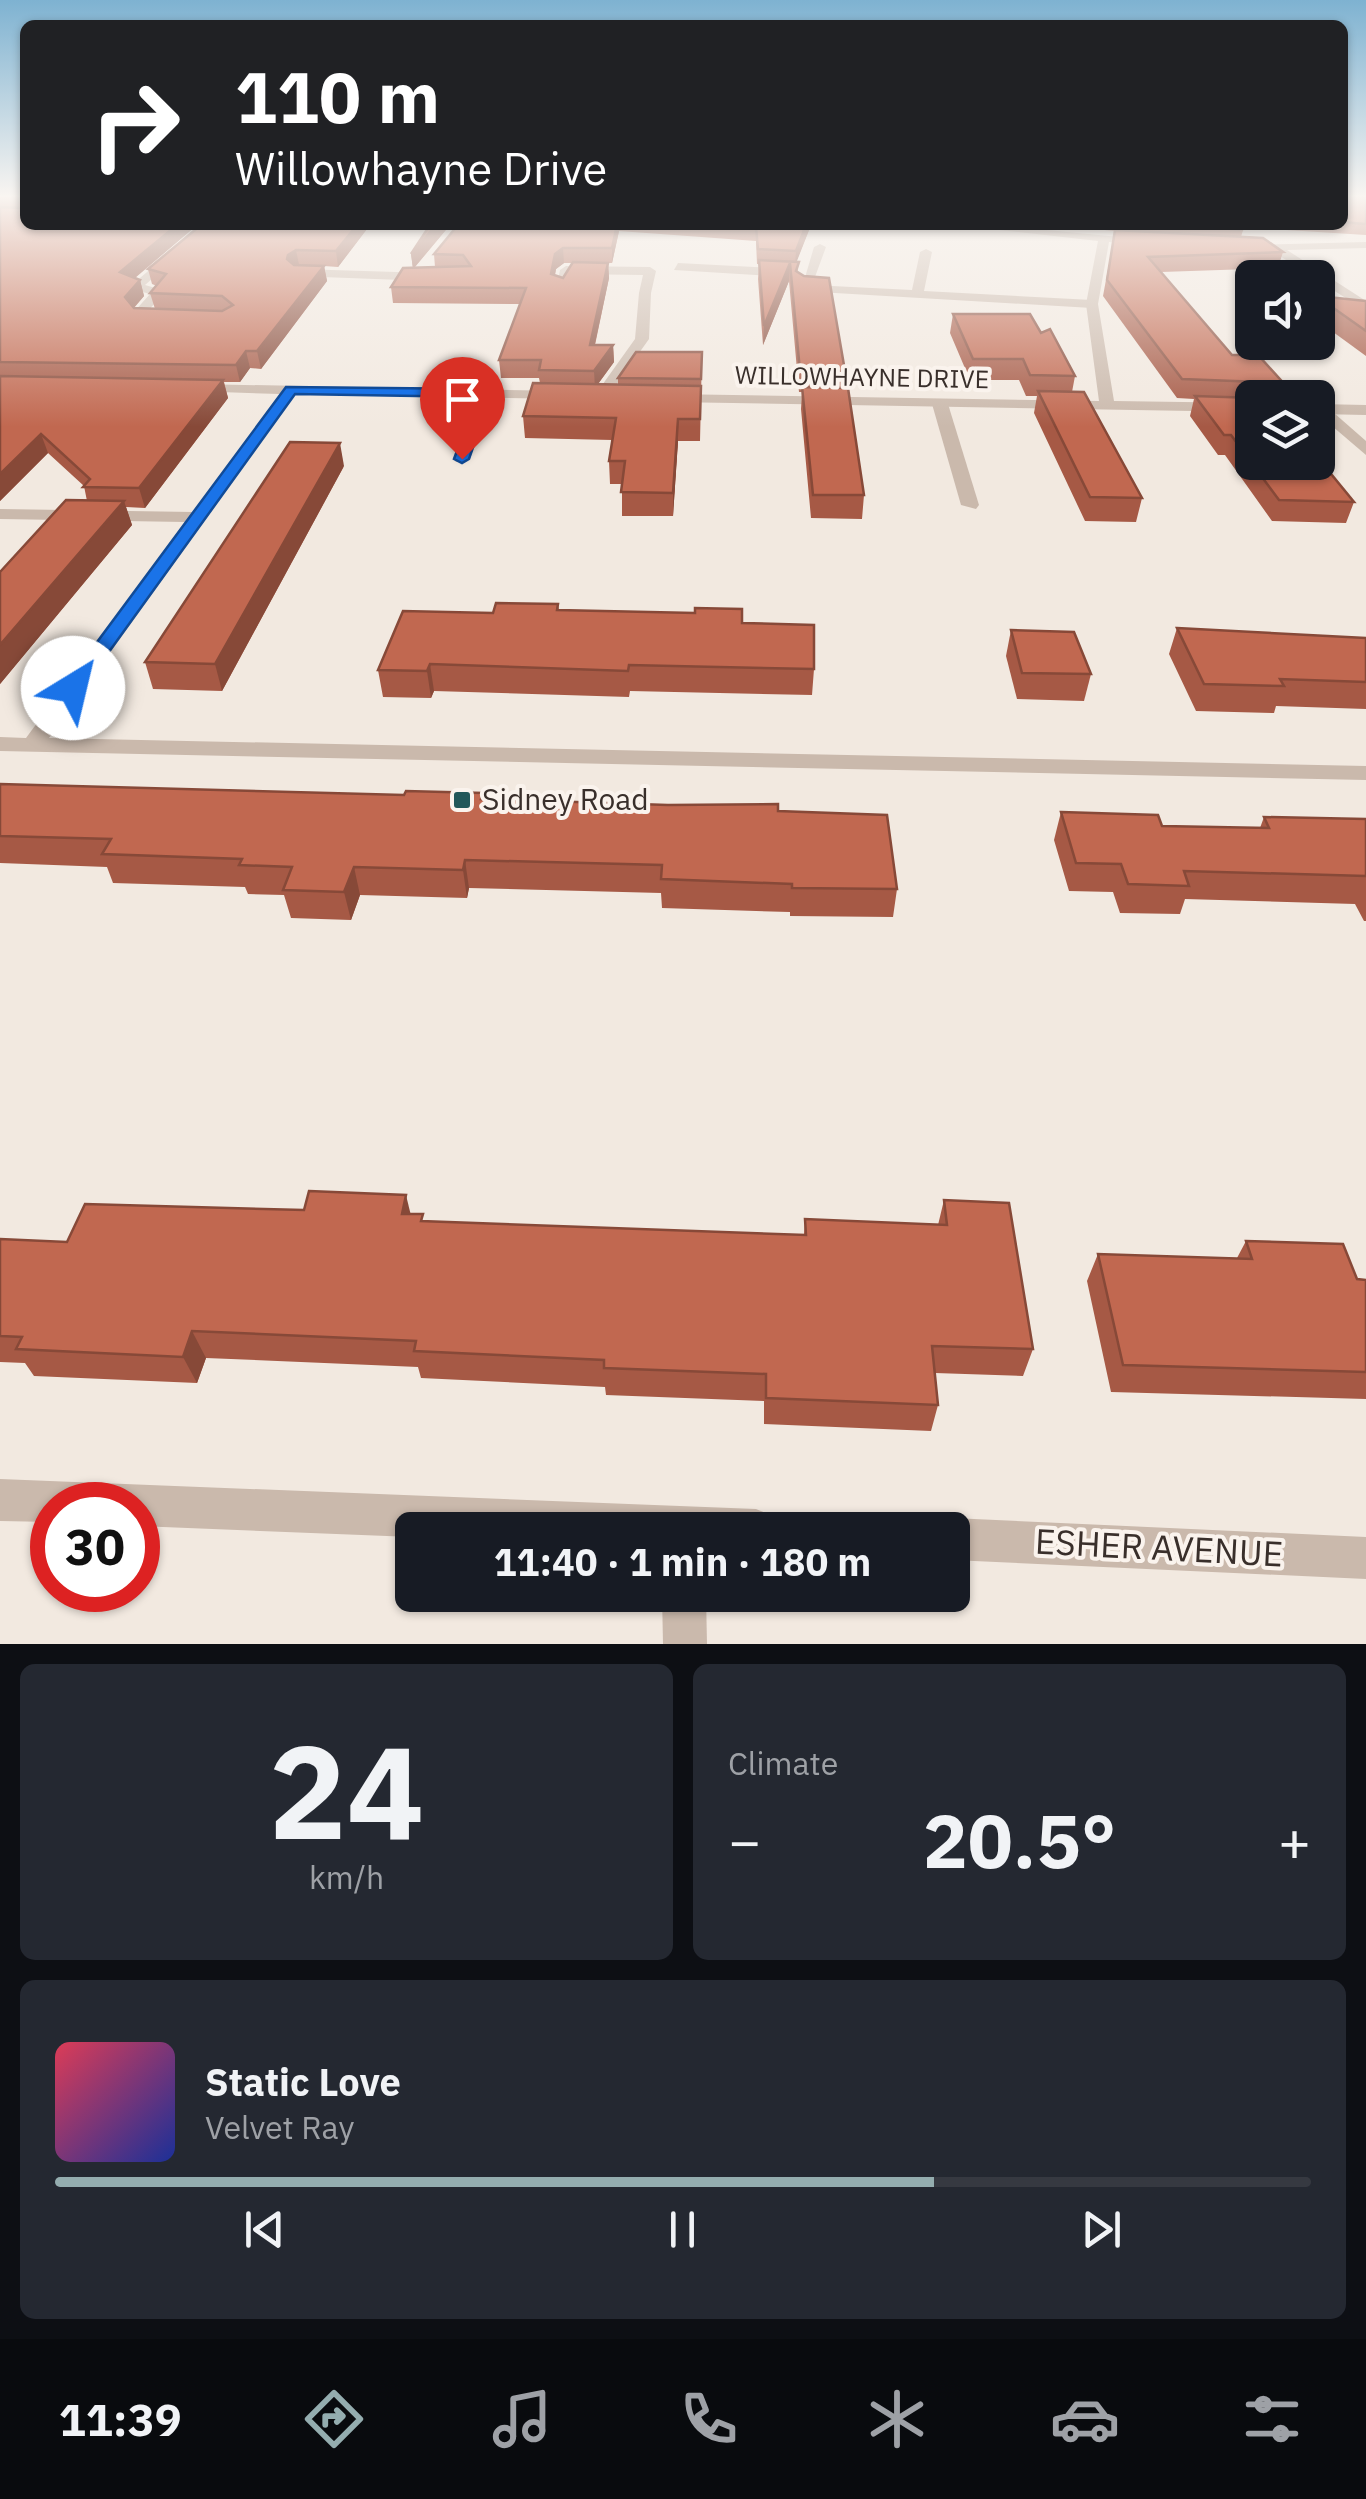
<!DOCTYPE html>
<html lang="en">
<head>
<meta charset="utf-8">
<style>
	:root { --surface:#171b24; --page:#242831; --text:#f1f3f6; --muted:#9ea1a6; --line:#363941; --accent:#94adaf }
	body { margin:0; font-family:"IBM Plex Sans",sans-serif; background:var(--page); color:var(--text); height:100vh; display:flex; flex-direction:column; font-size:38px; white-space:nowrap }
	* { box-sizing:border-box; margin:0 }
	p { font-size:32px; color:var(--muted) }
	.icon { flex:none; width:55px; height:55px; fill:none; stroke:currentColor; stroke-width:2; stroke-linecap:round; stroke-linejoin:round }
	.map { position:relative; height:1644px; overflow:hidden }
	.side { display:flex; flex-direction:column; gap:20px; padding:20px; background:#0d0f14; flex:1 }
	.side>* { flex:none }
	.banner { position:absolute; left:20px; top:20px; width:1328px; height:210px; border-radius:15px; box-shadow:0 2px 8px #0004; background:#202124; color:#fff; overflow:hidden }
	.controls { position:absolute; left:1235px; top:260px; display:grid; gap:20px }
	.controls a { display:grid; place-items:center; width:100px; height:100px; border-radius:15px; background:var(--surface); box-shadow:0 2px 8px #0004; font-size:50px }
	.speed { position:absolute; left:30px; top:1482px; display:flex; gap:20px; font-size:50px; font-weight:700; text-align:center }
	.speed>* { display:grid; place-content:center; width:130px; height:130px; border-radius:50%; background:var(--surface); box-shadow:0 2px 8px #0004; line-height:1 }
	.speed .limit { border:15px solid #d22; background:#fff; color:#111 }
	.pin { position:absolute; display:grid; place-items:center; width:85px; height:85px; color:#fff; margin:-102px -42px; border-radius:50% 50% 50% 0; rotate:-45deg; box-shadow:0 0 10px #0007 }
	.pin .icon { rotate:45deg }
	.me { position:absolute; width:110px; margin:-55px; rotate:36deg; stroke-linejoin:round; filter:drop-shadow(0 0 8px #0008) }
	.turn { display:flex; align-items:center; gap:35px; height:210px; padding:0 50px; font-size:45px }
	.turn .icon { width:130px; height:130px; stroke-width:2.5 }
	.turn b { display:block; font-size:70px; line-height:85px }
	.big { font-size:75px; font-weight:800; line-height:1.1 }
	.side .widget { flex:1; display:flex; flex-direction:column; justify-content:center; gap:15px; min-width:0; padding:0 35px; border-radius:15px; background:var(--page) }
	.side .dial { align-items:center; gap:0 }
	.dial b { font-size:130px; line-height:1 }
	.song { display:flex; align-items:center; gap:30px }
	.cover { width:120px; height:120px; border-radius:15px; background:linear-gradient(135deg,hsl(350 70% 55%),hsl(230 70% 35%)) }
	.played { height:10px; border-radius:5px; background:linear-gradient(90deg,var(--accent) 70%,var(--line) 70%) }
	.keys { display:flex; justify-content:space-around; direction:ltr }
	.heat { display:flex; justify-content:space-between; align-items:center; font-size:55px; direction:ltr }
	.side .tiles { flex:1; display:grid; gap:20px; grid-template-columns:1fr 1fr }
	.widget:last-child { grid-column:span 2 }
	.trip { position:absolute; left:395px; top:1512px; width:575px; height:100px; border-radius:15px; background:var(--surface); box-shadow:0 2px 8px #0004; font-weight:800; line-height:100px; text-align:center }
	.tab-bar { display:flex; height:160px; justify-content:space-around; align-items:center; background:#090b0e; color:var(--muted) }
	.tab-bar .icon { width:70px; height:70px }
	.tab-bar .on { color:var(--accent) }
	.tab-bar b { font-size:45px; color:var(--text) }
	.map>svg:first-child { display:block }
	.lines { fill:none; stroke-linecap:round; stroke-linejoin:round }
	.lane { fill:#cab9ac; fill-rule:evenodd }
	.street { fill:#cab9ac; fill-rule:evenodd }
	.wall { fill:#a65945; fill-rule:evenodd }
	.shaded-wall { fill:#874938 }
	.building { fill:#c16850; stroke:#874938; stroke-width:2.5 }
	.route { fill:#1a73e8; stroke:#114b97; stroke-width:2.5 }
	.poi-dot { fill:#225759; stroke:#faf3ed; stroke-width:4 }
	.labels { text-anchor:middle; stroke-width:8; stroke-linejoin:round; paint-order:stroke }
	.far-street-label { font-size:25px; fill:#392f2b; stroke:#faf3ed }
	.poi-label { font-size:30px; fill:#392f2b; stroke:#faf3ed; text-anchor:start }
	.near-street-label { font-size:35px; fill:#392f2b; stroke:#faf3ed }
</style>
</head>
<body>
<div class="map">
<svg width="1366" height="1644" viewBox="0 0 1366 1644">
	<rect width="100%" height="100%" fill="#f2e9e0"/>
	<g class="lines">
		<g class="lane">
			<polygon points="820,244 826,247 812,285 912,290 920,252 926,249 932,252 924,291 1092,300 1098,304 1092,308 801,291 814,247"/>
			<polygon points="678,263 791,269 797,273 791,277 674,270"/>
			<polygon points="566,266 650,267 656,271 651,293 645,297 639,293 643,275 571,274 564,290 556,290 560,270"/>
			<polygon points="480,390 492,393 470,459 456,462 454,459"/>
			<polygon points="940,399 948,404 979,505 976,509 961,505 932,404"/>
			<polygon points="1318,405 1326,406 1366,441 1366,455 1318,414"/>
		</g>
		<g class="street">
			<polygon points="203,225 215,225 145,285 166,291 146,313 168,319 161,323 139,321 133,313 150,294 128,288"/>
			<polygon points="955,225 996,225 1150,240 1146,245 1109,242 1098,304 1114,401 1252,403 1252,412 670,402 663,398 670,394 1099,401 1086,304 1098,241"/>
			<polygon points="1366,242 1366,248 1287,250 1366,301 1366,311 1272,251 1240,248 1246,245"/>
			<polygon points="299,269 429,273 435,277 429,281 295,276"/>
			<polygon points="645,289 651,293 649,339 607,398 597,398 595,395 635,339 639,293"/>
			<polygon points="195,384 565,391 572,395 565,399 295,394 49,738 1366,766 1366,780 0,751 0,737 26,738 185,522 0,519 0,509 193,512 280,394 190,391 188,388"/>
			<polygon points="1318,404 1366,405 1366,415 1318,414"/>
			<polygon points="0,1479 756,1509 771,1515 777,1530 412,1530 412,1537 138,1526 138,1505 52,1505 52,1522 0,1521"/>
			<polygon points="952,1518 1366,1537 1366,1579 952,1560 952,1530 935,1530 937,1524"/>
			<polygon points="662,1595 706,1595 707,1644 663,1644"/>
		</g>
	</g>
	<g class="wall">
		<polygon points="0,197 25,197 25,225 197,225 135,278 140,280 144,296 134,308 155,309 150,293 157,286 152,284 148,269 201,225 370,225 338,267 324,266 327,281 261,369 250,368 240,382 224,382 228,398 145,508 126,507 132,525 0,684 0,572 87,501 84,486 48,453 0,501"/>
		<polygon points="1342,197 1366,197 1366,235 1238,227 1243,230 1241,237 1283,252 1278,268 1161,272 1232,355 1297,398 1252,398 1354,502 1346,523 1272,521 1225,455 1218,455 1190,416 1194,399 1177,398 1103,296 1115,231 1053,225 1342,225"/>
		<path d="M450,225l-35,42h20l-1,-13 24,-29h353l-15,37 2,10 47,99 -1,17 20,107 -2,24 -51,-1 -10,-109 1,-17h-3l-10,-111 -26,64 -5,-66 1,-15h-2l-1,-23 -137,-10 -7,32h-8h4l1,15 -14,67h18l1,17 -16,22h20v-6l84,-26 -2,89h-22l-5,75h-51v-32h-12l-1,-23 3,-21 -87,-2 -2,-22 17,-33 -1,-5h-38l-2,-18 21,-56 -127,-1 -2,-16 22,-19 -2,-14zM564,263h8l-9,15 -8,-3 1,-6z"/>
		<polygon points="1318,296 1366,301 1366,356 1318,321"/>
		<polygon points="953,314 1041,333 1075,376 1072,392 1142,498 1136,522 1085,521 1034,413 1037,396 1026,396 1019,380 970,380 950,333"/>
		<polygon points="1318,421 1324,429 1318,449"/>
		<polygon points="344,466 222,691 153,689 145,662"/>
		<polygon points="558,604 559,610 742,623 814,669 812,695 630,691 629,697 434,691 431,698 383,697 378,670 493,613"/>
		<polygon points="1177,628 1366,638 1366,709 1276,706 1274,713 1196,711 1169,654"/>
		<polygon points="1011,630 1091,674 1084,701 1017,699 1006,656"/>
		<polygon points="0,784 404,795 483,793 484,799 778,811 897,889 893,917 790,916 790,912 662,908 661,893 469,888 467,898 360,895 351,920 291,918 284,895 248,894 245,887 113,883 107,867 0,863"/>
		<polygon points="1061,812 1162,826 1260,828 1264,817 1366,819 1366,921 1364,921 1355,904 1185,899 1180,914 1120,913 1113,892 1069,891 1054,840"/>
		<polygon points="944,1200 1033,1349 1023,1376 935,1373 938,1405 931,1431 764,1424 764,1401 606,1395 605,1387 421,1378 418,1367 206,1358 197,1383 34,1376 25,1363 0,1362 0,1239 67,1242 410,1214 425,1221 804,1235 805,1219 938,1225"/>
		<polygon points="1246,1241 1357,1279 1366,1280 1366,1399 1111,1392 1087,1281 1098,1254 1237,1258"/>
	</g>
	<g class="shaded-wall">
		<polygon points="177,225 197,225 124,287 120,272"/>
		<polygon points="357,225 370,225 338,267 336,251"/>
		<polygon points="436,225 450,225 413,269 411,254"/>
		<polygon points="617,225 619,225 619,231 612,263 612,248"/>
		<polygon points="806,225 811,225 795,266 796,251"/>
		<polygon points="563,248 564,263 556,269 552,289 551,274 555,254"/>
		<polygon points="296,250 299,265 291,270 287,259 288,255"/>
		<polygon points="608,263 609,278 591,362 590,345"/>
		<polygon points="790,263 789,281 763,345 764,326"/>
		<polygon points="324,266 327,281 261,369 257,351"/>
		<polygon points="140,280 144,296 129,313 125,297"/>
		<polygon points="613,345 614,362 595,388 594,371"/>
		<polygon points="246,351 250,368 240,382 236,365"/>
		<polygon points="223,380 228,398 145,508 139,488"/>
		<polygon points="678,419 678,441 673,516 673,493"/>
		<polygon points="41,434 48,453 0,501 0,474"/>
		<polygon points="340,443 344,466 222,691 215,664"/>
		<polygon points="124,501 132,525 0,684 0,645"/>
		<polygon points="430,664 434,691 431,698 427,671"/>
		<polygon points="465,860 469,888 467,898 463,870"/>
		<polygon points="354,867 360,895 351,920 344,892"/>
		<polygon points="406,1195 413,1224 402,1214"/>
		<polygon points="192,1331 206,1358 197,1383 183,1357"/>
	</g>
	<g class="building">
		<polygon points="10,197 25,197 25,225 177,225 120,272 140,280 125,297 134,308 222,311 233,305 222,296 150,293 166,274 148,269 201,225 357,225 336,251 296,250 288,255 287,259 294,265 324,266 257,351 246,351 236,365 0,362 0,207 21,208 24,200"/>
		<polygon points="1342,197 1366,197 1366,224 1342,222"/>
		<polygon points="430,225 436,225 411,254"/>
		<polygon points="458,225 617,225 612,248 563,248 555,254 551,274 563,278 573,262 608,263 590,345 613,345 594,371 539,370 541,360 499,360 526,288 391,287 403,268 471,266 463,255 434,254"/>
		<polygon points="734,225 806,225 796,251 758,249 756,227"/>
		<polygon points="1178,225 1235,225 1243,230"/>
		<polygon points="1115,230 1263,238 1283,252 1148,257 1232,355 1258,355 1297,398 1258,398 1261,394 1260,382 1182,379 1107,280"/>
		<polygon points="759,260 799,262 796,271 804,276 829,278 845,371 800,371 790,263 764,326"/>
		<polygon points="1318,296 1366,301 1366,331 1318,297"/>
		<polygon points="953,314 1030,314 1041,333 1050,329 1075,376 1030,375 1023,359 973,359"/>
		<polygon points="636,352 702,352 701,379 618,378"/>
		<polygon points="0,376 223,380 139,488 83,487 90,479 41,434 0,474"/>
		<polygon points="533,383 701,386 700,419 678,419 673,493 621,492 625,461 609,461 616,418 523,416"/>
		<polygon points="802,387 848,388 864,495 813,495"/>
		<polygon points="1038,391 1084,392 1142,498 1090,497"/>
		<polygon points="1195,396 1255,398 1252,398 1252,462 1318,462 1318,458 1354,502 1279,500 1231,435 1224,435"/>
		<polygon points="290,442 340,443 215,664 145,662"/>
		<polygon points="66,500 124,501 0,645 0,572"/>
		<polygon points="496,603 558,604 557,610 695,613 695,608 742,609 742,623 814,625 814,669 629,665 628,671 430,664 427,671 378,670 403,611 493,613"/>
		<polygon points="1177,628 1366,638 1366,682 1280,679 1284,686 1204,684"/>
		<polygon points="1011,630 1074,632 1091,674 1022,673"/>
		<polygon points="0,784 404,795 406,791 483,793 481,799 668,805 778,804 778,811 887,815 897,889 792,888 792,884 661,879 662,865 465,860 463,870 354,867 344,892 283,890 292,867 239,865 242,859 102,854 111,839 0,836"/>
		<polygon points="1061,812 1158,815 1162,826 1269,828 1264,817 1366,819 1366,876 1184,871 1189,886 1128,884 1121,864 1076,863"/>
		<polygon points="309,1191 406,1195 402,1214 423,1214 421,1221 806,1235 805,1219 947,1225 944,1200 1009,1203 1033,1349 932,1346 938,1405 766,1398 766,1374 604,1368 604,1360 414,1351 416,1341 192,1331 183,1357 16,1349 22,1337 0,1336 0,1239 67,1242 85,1204 304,1210"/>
		<polygon points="1246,1241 1343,1244 1357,1279 1366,1280 1366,1372 1123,1365 1098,1254 1252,1259"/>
	</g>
	<linearGradient id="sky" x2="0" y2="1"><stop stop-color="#7eb2d1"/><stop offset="0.46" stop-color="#f9f5f1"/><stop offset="1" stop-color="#f9f5f1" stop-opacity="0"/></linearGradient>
	<rect width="1366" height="427" fill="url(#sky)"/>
	<polygon class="route" points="286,387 485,389 492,393 469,459 462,463 454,459 477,397 295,394 80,692 66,692 66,684"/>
	<rect class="poi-dot" x="452" y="790" width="20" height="20" rx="5"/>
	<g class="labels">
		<g class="far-street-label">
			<text transform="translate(862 377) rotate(1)" y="9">WILLOWHAYNE DRIVE</text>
		</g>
		<g class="poi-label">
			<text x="482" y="810">Sidney Road</text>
		</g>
		<g class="near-street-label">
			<text transform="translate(1159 1548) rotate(3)" y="12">ESHER AVENUE</text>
		</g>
	</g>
</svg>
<div class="controls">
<a><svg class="icon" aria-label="sound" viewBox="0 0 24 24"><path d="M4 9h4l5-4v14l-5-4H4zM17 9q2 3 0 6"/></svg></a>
<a><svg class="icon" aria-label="layers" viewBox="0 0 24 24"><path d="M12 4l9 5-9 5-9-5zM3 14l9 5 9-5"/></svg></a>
</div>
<div class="speed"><div class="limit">30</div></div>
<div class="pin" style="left:462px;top:459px;background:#d93025"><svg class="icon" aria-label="arrive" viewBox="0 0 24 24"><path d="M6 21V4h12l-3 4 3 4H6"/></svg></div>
<svg class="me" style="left:73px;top:688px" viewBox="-20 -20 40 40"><circle r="19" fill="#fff"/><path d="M0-13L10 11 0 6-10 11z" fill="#1a73e8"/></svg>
<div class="trip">11:40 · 1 min · 180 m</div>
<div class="banner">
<div class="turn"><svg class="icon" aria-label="right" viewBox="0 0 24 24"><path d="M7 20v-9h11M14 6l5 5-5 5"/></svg><div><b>110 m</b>Willowhayne Drive</div></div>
</div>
</div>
<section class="side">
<div class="tiles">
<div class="widget dial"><b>24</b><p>km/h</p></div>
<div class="widget"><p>Climate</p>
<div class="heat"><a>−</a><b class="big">20.5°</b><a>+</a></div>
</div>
<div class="widget">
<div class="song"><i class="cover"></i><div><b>Static Love</b><p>Velvet Ray</p></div></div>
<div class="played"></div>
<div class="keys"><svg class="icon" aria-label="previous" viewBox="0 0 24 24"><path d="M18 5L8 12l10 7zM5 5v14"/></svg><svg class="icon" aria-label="pause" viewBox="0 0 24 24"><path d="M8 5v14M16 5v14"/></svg><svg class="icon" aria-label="next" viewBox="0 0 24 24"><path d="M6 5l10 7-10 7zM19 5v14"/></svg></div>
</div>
</div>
</section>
<nav class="tab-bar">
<b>11:39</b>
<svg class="icon on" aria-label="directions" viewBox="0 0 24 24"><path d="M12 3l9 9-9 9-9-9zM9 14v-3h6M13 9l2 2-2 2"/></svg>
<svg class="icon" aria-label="music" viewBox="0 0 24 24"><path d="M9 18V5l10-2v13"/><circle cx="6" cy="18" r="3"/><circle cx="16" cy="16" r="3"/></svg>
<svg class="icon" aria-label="phone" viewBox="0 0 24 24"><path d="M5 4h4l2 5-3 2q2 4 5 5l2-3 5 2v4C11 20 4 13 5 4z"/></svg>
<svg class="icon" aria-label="climate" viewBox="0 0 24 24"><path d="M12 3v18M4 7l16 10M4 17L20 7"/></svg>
<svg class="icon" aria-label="car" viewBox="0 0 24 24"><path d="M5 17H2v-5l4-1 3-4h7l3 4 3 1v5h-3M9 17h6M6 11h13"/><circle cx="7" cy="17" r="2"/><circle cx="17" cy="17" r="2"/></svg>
<svg class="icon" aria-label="filters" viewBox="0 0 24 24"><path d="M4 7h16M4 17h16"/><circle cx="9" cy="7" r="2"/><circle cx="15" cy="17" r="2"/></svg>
</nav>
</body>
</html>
